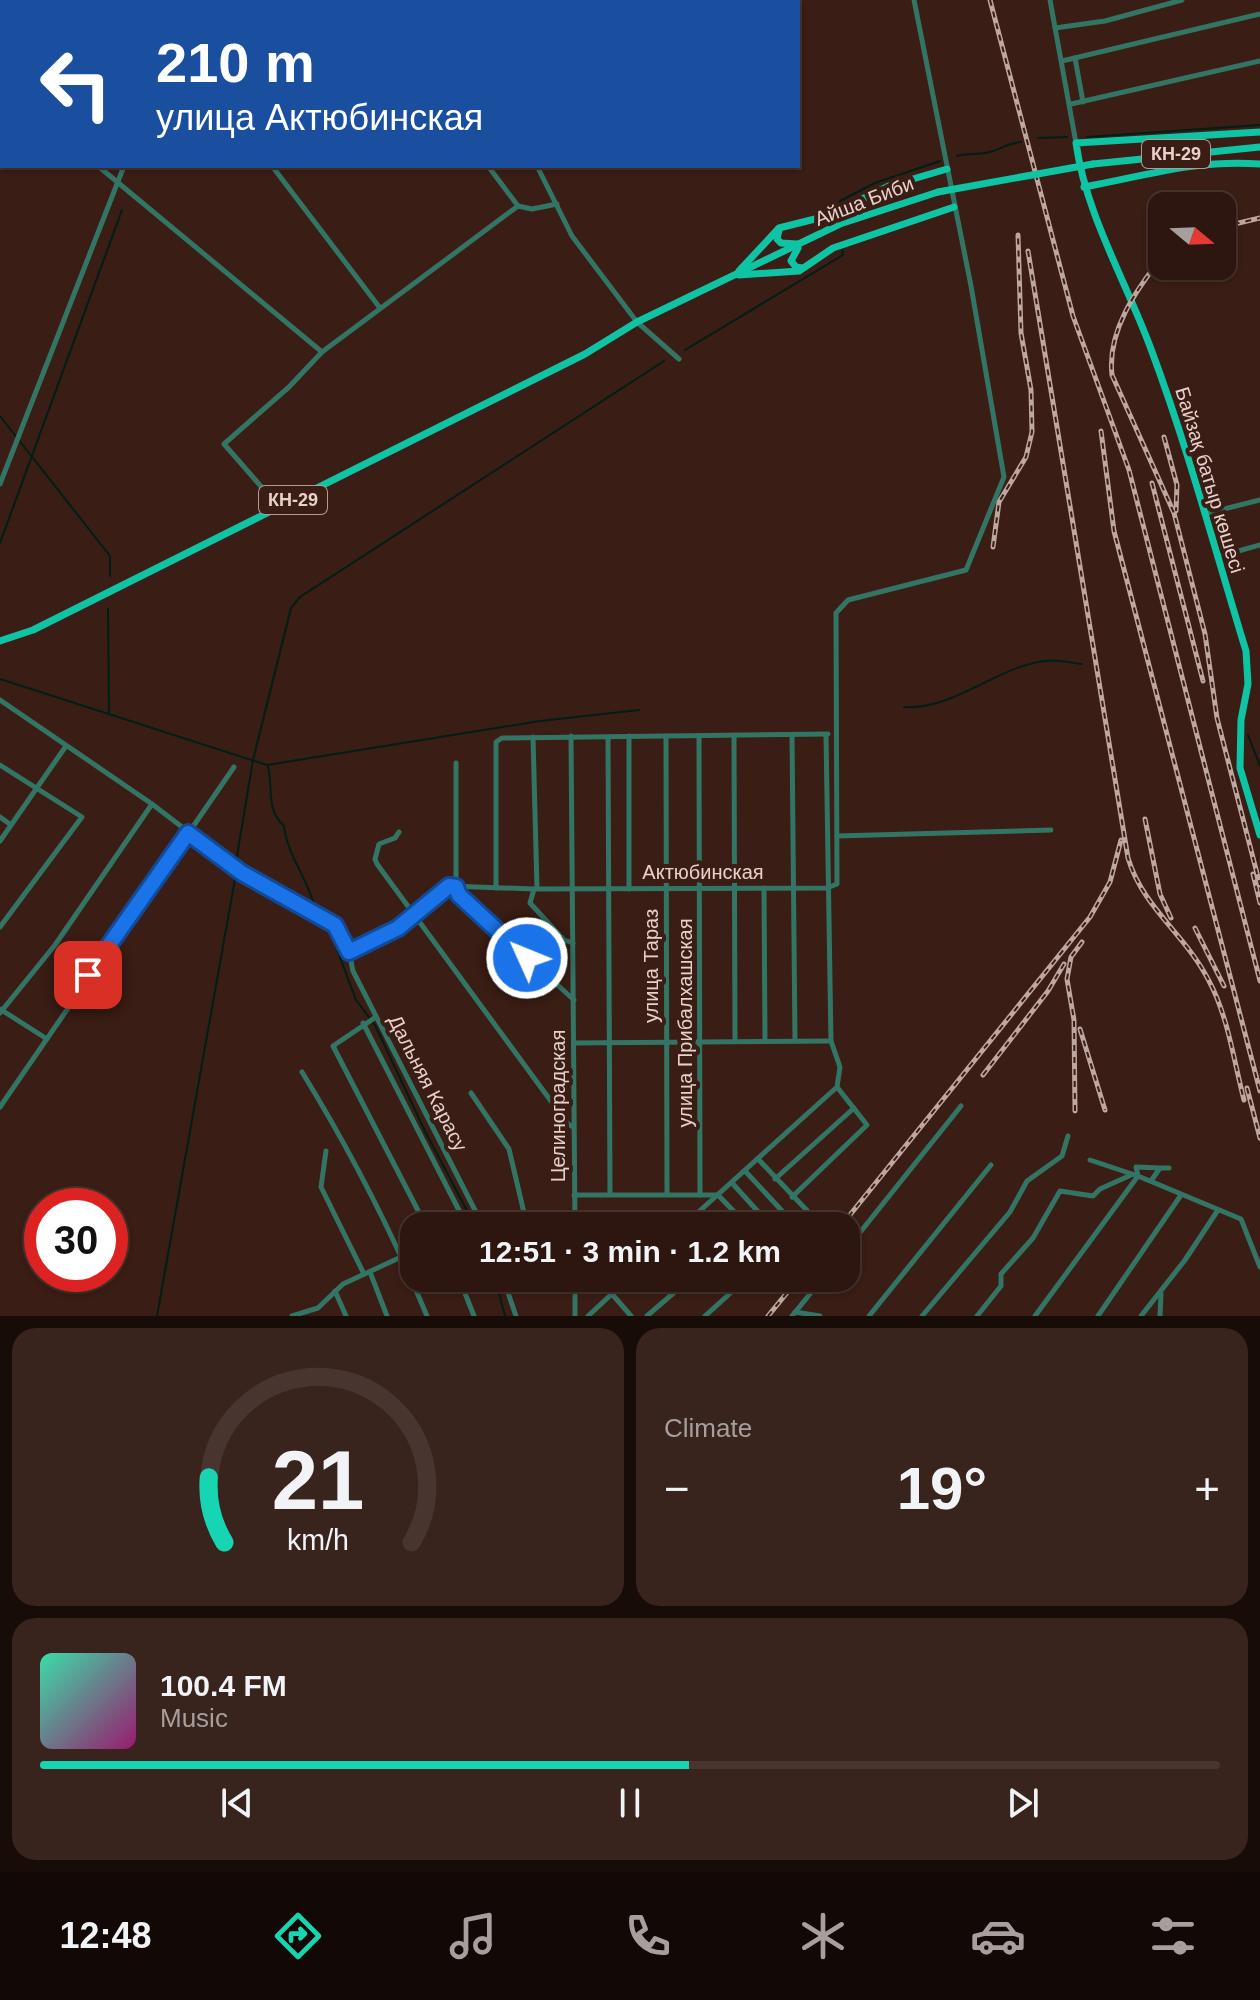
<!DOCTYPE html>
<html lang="en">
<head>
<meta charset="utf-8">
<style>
	:root { --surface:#2c160f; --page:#38231d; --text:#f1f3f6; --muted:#a69f9e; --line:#48352f; --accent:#17d5b2 }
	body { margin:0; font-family:Arial,sans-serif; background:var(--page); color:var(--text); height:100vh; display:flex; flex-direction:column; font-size:30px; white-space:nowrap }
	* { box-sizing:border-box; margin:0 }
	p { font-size:26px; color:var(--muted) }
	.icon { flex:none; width:44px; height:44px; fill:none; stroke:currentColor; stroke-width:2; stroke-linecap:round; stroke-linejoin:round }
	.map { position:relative; height:1316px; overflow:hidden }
	.details { display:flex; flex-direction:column; gap:12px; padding:12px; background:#180c08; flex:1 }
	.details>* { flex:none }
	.top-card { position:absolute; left:0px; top:0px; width:800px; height:168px; box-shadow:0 2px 6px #0004,0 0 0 2px var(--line); background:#1a4fa0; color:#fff; overflow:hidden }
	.needle { width:52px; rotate:109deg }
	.controls { position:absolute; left:1148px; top:192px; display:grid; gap:16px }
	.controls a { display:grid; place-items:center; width:88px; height:88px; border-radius:16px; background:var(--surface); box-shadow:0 2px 6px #0004,0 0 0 2px var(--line); font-size:40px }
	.speed { position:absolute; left:24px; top:1188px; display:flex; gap:16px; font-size:40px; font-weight:700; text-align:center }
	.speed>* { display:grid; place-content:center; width:104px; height:104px; border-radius:50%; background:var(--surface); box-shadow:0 2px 6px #0004,0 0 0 2px var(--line); line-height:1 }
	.speed .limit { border:12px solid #d22; background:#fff; color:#111 }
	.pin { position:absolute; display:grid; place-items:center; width:68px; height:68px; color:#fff; margin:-34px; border-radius:16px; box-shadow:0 4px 12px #0006 }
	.me { position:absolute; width:88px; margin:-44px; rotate:314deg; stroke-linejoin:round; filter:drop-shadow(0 0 6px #0008) }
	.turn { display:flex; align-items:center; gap:28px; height:168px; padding:0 24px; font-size:36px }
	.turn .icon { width:104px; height:104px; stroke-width:2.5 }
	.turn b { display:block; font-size:56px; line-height:68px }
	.big { font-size:60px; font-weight:700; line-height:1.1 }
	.details .card { flex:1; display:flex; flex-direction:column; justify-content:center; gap:12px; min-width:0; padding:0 28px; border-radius:24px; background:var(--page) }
	.details .dial { align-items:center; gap:0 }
	.dial svg { height:208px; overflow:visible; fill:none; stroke:var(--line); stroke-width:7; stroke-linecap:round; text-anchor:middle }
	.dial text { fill:var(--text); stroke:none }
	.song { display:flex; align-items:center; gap:24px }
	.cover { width:96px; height:96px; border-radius:12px; background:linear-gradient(135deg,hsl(160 70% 55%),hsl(320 70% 35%)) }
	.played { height:8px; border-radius:4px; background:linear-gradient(90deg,var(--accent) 55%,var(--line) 55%) }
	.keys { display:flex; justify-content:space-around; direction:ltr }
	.heat { display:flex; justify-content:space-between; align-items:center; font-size:44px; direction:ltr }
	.details .tiles { flex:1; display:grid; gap:12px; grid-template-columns:1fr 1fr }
	.card:last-child { grid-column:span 2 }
	.trip { position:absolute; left:400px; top:1212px; width:460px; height:80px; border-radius:24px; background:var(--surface); box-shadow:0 2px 6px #0004,0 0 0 2px var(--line); font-weight:700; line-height:80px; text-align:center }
	.tab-bar { display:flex; height:128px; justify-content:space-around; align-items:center; background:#120906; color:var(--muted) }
	.tab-bar .icon { width:56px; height:56px }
	.tab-bar .current { color:var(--accent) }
	.tab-bar b { font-size:36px; color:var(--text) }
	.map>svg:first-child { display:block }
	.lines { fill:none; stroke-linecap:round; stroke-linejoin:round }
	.stream { stroke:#001e17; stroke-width:2 }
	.minor { stroke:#337565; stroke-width:5 }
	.major { stroke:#0ec4a4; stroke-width:7 }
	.rail-casing { stroke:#bea7a0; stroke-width:5 }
	.rail { stroke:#3a1d14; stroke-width:2; stroke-dasharray:6; stroke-linecap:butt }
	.major-bridge { stroke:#0ec4a4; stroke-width:7 }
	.route-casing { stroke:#114b97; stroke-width:20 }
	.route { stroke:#1a73e8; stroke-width:14 }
	.labels { text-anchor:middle; stroke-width:8; stroke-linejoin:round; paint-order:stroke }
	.shield { fill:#3a1d14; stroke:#b29b94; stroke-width:2 }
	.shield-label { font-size:18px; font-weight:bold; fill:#e6d1cb }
	.street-label { font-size:20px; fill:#e6d1cb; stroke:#3a1d14 }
</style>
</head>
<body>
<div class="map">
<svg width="1260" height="1316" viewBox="0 0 1260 1316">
	<rect width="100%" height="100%" fill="#3a1d14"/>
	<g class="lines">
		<g class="stream">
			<polyline points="1087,137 1260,125"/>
			<polyline points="1038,138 1067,137"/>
			<path d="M957,156c11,-3 22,-1 33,-4 11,-3 18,-9 31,-10"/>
			<polyline points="837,207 840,201 875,183 940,161"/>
			<polyline points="685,350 843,255 842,250"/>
			<polyline points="0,416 110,556 110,576"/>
			<polyline points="0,543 122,210"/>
			<polyline points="108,609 109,714"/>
			<polyline points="0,679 267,765 540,721 639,710"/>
			<path d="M904,707c50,3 92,-40 141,-46 12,-2 25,2 37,3"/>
			<polyline points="1248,735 1260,766"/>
			<path d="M268,766c5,22 -2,44 16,60 3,29 24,53 31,82"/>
			<polyline points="236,862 253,760 291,608 300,597 664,361"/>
			<polyline points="315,919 319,926 329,928 356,1000 375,1025 425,1131 475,1226"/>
			<polyline points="495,1278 505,1316"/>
			<polyline points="157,1316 235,879"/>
		</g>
		<g class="minor">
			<polyline points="1050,0 1076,143"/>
			<polyline points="29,2 31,0"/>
			<polyline points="425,2 425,0"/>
			<polyline points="436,2 437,0"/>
			<polyline points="526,2 528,0"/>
			<polyline points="616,2 616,0"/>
			<polyline points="668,2 668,0"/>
			<polyline points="1055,28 1105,21 1182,0"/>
			<polyline points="1075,58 1083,102"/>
			<polyline points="1062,61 1260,14"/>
			<polyline points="0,88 2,89"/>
			<polyline points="1071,104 1260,61"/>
			<polyline points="98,166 322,352"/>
			<polyline points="272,166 380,308"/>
			<polyline points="537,166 572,236 637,322 679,359"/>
			<polyline points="518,206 532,209 557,204"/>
			<polyline points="0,484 124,166"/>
			<polyline points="279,507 224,444 289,387 322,352 518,206 488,166"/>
			<polyline points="1204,514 1260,500"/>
			<polyline points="1217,557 1260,545"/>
			<polyline points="0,700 152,804 242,873 335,925 349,952 353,971 483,1226"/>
			<polyline points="734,735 735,1041"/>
			<polyline points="792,735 795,1041"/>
			<polyline points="571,736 575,1226"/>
			<polyline points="629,736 629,889"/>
			<polyline points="666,736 667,1194"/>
			<polyline points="699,736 700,1195 718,1195 748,1226"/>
			<polyline points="533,737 537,888"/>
			<polyline points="608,737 610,1194"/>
			<polyline points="456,763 456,885"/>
			<polyline points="0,765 82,817 0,927"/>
			<polyline points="0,817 11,825"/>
			<polyline points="399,832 395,838 379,844 375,859 377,864 567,1123 573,1127"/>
			<polyline points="837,836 1051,830"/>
			<polyline points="0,841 66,746"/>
			<polyline points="456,887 459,895 574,1000"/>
			<polyline points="496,888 496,742 502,738 828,734"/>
			<polyline points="764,888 765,1041"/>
			<polyline points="534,889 530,903 564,940 573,943"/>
			<polyline points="349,952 398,928 449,886 534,889 827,888 837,884 836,613 848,600 966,570 1004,477 971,286 914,0"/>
			<polyline points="0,1009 47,1039"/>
			<polyline points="0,1013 55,945 152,804"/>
			<polyline points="376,1017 333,1046 426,1226"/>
			<polyline points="363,1023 467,1226"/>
			<polyline points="574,1043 831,1041"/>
			<path d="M302,1072c48,78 90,160 125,244"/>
			<polyline points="471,1093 509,1149 525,1217 520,1226"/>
			<polyline points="0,1107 234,767"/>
			<polyline points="326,1151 321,1187 364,1274"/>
			<polyline points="759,1160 816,1220 814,1226"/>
			<polyline points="1160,1168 1136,1167 1138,1176 1241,1219 1260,1267"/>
			<polyline points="746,1172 796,1226"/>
			<polyline points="775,1179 854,1108"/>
			<polyline points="1151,1181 1160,1168 1169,1168"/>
			<polyline points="733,1184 771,1226"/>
			<polyline points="574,1195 700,1195"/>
			<polyline points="792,1197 867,1125 837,1087"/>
			<polyline points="683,1226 837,1087 840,1067 831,1041 826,735"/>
			<polyline points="846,1250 961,1106"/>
			<polyline points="370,1272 387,1316"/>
			<polyline points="459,1278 474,1316"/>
			<polyline points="503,1278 516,1316"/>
			<polyline points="575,1278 575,1316"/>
			<polyline points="335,1291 346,1316"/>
			<polyline points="612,1294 631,1316"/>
			<polyline points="795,1312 820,1316"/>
			<polyline points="292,1316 318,1308 343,1284 414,1251"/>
			<polyline points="588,1316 629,1278"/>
			<polyline points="647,1316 691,1278"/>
			<polyline points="705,1316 747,1278"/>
			<polyline points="792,1316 823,1278"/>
			<polyline points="869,1316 991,1165"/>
			<polyline points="922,1316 1010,1212 1027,1181 1062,1156 1068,1136"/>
			<polyline points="977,1316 1001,1286 1001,1274 1033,1238 1060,1191 1093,1196 1100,1189 1131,1175"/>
			<polyline points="1035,1316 1138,1176 1090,1160"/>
			<polyline points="1098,1316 1181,1195"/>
			<polyline points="1141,1316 1185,1260 1218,1210"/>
			<polyline points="1160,1316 1161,1293"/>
		</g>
		<g class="major">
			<path d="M1260,132l-184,11c10,72 50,138 75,206 37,99 64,201 95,302l2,33 -7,36 -1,48 20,67"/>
			<polyline points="1093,164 1260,147"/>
			<path d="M1084,187c60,-11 114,-28 176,-23"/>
			<polyline points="779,230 777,239 781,243 797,244"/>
			<polyline points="798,248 791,261 796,267 802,268"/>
			<polyline points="739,271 779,228 827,216 889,186 947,169"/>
			<polyline points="739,275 799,271 833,248 954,207"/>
			<polyline points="0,641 33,630 585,354 637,322 840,224 938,192"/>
		</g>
		<defs>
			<g id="rail">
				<polyline points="990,0 1073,316 1129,470 1260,981"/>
				<polyline points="1222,227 1260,218"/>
				<path d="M1028,251l100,607c15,50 58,77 81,123 19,35 25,81 35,119"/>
				<path d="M1162,257c-26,33 -55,74 -50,118l62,138 31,121 12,84 43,167"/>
				<polyline points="1101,431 1114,531 1260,1091"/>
				<polyline points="1164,437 1177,485 1176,511"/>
				<polyline points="1152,483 1203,681"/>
				<polyline points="993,547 999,502 1026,457 1032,432 1031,390 1021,333 1018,235"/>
				<polyline points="1145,819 1160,894 1171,918"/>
				<polyline points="1253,874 1260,903"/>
				<polyline points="1195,928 1224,986"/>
				<polyline points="1080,1029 1105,1110"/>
				<polyline points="983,1075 1048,991 1064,964"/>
				<polyline points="1247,1088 1260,1138"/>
				<polyline points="1075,1111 1074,1020 1067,979 1071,957 1082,942"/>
				<polyline points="841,1226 1090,917 1110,882 1121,840"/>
				<polyline points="768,1316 799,1278"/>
			</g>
		</defs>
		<use href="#rail" class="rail-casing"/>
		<use href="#rail" class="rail"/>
		<polyline class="major-bridge" points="938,192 1093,164"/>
	</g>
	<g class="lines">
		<defs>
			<polyline id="route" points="88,975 188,833 242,873 335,925 349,952 398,928 449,886 456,887 459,895 527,958"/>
		</defs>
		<use href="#route" class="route-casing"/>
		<use href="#route" class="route"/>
	</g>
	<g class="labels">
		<g class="shield">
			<rect x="1142" y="140" width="68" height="28" rx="6"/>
			<rect x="259" y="486" width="68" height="28" rx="6"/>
		</g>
		<g class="shield-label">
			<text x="1176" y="160">КН-29</text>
			<text x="293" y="506">КН-29</text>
		</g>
		<g class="street-label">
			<text transform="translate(864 201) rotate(-21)" y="7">Айша Биби</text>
			<text transform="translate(1210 480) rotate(73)" y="7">Байзақ батыр көшесі</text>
			<text x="703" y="879">Актюбинская</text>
			<text transform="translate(651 966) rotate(-90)" y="7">улица Тараз</text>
			<text transform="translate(685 1023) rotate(-90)" y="7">улица Прибалхашская</text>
			<text transform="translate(428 1083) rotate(63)" y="7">Дальняя Карасу</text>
			<text transform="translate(558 1106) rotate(-90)" y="7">Целиноградская</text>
		</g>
	</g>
</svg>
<div class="controls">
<a><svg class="needle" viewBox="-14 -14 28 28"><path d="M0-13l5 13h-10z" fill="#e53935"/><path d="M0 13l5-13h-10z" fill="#a69f9e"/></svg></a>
</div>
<div class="speed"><div class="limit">30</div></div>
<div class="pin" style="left:88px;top:975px;background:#d93025"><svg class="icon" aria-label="arrive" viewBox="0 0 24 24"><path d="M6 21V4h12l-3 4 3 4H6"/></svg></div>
<svg class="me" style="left:527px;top:958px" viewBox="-20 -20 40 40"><circle r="17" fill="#1a73e8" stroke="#fff" stroke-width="3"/><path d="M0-11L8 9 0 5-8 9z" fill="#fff"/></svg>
<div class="trip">12:51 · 3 min · 1.2 km</div>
<div class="top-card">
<div class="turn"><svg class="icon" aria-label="left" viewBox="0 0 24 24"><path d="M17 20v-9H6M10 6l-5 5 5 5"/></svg><div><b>210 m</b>улица Актюбинская</div></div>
</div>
</div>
<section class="details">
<div class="tiles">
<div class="card dial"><svg viewBox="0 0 100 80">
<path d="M14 69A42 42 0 1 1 86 69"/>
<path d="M14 69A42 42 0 0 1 8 44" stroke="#17d5b2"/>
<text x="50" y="56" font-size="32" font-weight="700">21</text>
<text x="50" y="72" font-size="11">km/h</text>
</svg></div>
<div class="card"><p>Climate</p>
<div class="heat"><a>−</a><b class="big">19°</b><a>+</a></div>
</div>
<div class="card">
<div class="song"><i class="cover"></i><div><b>100.4 FM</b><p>Music</p></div></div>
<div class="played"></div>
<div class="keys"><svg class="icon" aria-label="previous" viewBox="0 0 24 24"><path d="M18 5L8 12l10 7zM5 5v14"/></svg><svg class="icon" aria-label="pause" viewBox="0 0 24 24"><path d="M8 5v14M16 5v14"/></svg><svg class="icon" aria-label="next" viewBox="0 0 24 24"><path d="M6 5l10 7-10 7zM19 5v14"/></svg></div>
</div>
</div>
</section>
<nav class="tab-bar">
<b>12:48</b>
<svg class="icon current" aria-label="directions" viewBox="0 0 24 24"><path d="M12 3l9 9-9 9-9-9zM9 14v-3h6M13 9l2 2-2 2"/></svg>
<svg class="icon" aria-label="music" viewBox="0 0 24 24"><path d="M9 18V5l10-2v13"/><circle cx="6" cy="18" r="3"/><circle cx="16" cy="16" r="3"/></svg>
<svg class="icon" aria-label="phone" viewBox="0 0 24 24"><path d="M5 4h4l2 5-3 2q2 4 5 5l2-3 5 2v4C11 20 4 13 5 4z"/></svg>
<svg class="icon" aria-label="climate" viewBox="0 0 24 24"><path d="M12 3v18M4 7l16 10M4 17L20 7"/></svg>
<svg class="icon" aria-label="car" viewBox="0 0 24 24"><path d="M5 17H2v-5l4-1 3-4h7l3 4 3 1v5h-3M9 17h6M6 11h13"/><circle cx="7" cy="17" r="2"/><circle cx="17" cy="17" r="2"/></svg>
<svg class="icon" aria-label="filters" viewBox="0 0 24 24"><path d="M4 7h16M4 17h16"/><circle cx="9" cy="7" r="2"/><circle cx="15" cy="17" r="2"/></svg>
</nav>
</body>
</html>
